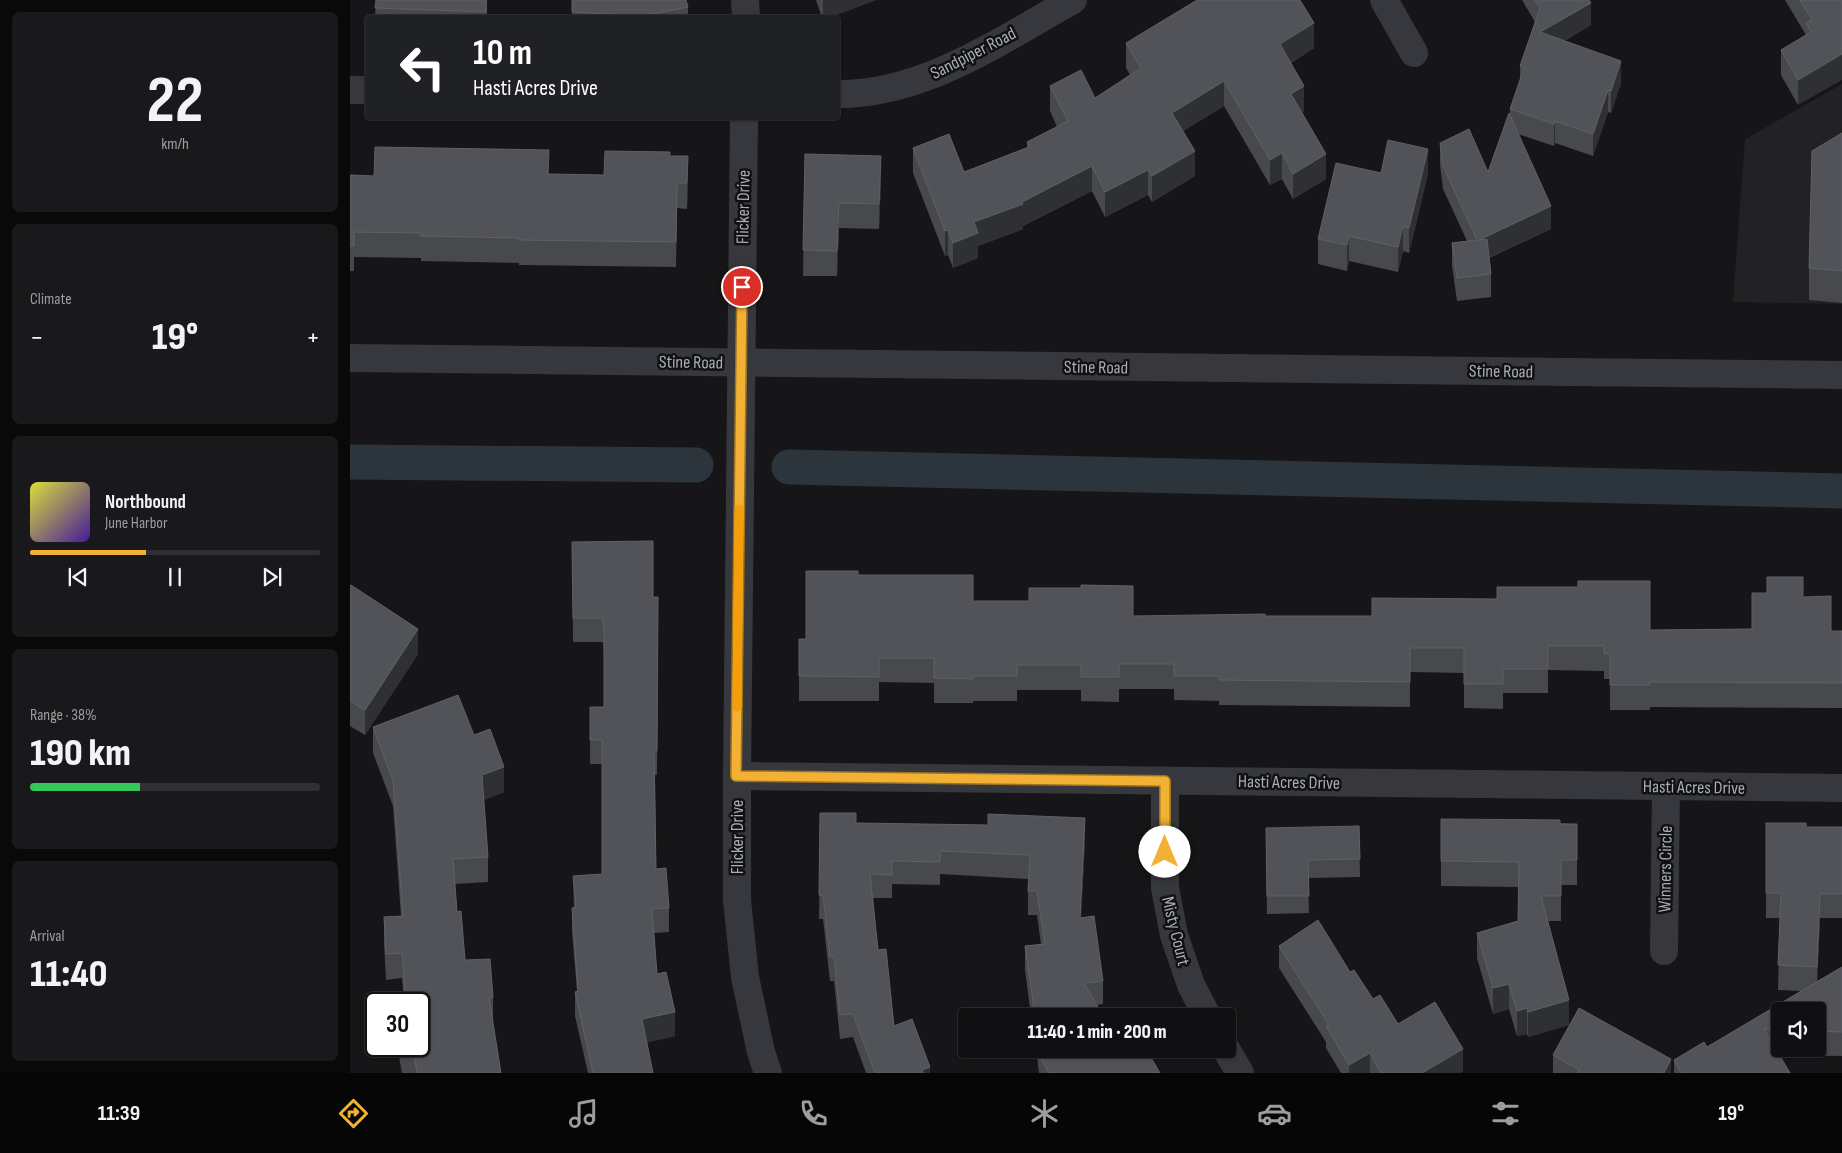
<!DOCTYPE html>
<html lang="en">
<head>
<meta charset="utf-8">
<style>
	:root { --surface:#101012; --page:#19191b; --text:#f1f3f6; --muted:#9c9d9f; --line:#303032; --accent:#f2b134 }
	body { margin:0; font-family:"Sofia Sans Condensed",sans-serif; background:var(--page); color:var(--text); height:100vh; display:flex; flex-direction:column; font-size:19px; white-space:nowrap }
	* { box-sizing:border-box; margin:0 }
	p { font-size:16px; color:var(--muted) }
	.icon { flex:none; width:28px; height:28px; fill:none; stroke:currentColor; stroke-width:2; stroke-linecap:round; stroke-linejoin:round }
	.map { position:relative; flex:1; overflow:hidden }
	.drawer { display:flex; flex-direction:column; gap:12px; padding:12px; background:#09090a; width:350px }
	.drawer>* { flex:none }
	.hud { position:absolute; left:15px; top:15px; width:475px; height:105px; border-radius:5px; box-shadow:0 1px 4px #0004,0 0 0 1px var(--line); background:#202124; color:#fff; overflow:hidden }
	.tools { position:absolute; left:1421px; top:1002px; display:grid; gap:10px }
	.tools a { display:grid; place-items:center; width:55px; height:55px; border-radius:5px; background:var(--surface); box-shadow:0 1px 4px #0004,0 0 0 1px var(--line); font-size:25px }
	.speed { position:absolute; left:15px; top:992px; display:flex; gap:10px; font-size:25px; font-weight:700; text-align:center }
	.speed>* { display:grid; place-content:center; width:65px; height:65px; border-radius:50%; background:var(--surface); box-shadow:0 1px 4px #0004,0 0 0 1px var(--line); line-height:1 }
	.speed .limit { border:2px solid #111; border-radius:8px; background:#fff; color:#111 }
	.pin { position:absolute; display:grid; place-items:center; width:42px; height:42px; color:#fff; margin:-21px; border:2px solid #fff; border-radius:50%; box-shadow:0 1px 5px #0007 }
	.me { position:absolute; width:55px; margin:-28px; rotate:0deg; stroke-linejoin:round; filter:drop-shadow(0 0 4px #0008) }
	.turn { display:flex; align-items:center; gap:18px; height:105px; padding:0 25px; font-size:22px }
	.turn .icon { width:65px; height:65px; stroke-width:2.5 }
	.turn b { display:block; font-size:35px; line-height:42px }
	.big { font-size:38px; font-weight:800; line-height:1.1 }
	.drawer .widget { flex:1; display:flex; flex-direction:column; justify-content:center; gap:8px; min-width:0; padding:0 18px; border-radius:8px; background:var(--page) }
	.drawer .dial { align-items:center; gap:0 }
	.dial b { font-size:65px; line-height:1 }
	.song { display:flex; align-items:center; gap:15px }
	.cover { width:60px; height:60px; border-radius:8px; background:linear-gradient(135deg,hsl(60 70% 55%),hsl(260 70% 35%)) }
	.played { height:5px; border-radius:2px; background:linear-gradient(90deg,var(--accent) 40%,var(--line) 40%) }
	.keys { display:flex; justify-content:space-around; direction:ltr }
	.heat { display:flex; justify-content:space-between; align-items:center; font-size:28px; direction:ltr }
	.charge { height:8px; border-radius:4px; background:linear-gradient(90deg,#34c759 38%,var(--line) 0) }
	.trip { position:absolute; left:608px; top:1008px; width:278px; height:50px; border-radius:5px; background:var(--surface); box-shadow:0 1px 4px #0004,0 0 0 1px var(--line); font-weight:800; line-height:50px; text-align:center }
	.dock { display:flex; height:80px; justify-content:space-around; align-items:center; background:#060607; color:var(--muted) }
	.dock .icon { width:35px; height:35px }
	.dock .selected { color:var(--accent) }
	.dock b { font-size:22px; color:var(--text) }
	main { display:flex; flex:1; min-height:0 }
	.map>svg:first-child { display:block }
	.built { fill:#222225 }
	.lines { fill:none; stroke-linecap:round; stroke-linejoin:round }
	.canal { stroke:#2c353c; stroke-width:35 }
	.minor { stroke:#37383d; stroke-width:28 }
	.tertiary { stroke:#37383d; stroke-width:28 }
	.wall { fill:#47494d; fill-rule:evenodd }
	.shaded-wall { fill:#2f3033 }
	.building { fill:#525359; stroke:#5f6168 }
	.route-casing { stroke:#9d7322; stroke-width:12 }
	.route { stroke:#f2b134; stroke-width:9 }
	.slow { stroke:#f59e0b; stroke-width:9 }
	.labels { text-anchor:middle; stroke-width:5; stroke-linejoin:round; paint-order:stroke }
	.street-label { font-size:18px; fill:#a8adb8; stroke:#111113 }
</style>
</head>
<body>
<main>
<section class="drawer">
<div class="widget dial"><b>22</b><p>km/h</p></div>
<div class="widget"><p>Climate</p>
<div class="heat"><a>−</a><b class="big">19°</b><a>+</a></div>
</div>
<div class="widget">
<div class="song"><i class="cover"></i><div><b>Northbound</b><p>June Harbor</p></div></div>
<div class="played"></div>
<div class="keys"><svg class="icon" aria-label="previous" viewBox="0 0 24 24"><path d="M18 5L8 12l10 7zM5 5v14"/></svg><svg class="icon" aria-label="pause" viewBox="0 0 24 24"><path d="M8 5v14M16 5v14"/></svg><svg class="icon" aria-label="next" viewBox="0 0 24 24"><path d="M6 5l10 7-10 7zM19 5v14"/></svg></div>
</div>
<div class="widget"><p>Range · 38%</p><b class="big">190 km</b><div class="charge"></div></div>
<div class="widget"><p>Arrival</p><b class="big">11:40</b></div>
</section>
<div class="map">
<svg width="1492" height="1073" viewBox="0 0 1492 1073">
	<rect width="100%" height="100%" fill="#161618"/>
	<polygon class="built" points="1492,84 1492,304 1383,302 1395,139"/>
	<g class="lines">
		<g class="canal">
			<polyline points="0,462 346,465"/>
			<polyline points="439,467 1492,491"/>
		</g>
		<g class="minor">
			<polyline points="395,0 396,18"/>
			<polyline points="1034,0 1064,53"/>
			<polyline points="0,90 18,90"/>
			<path d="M488,94c87,0 161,-53 235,-94"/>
			<polyline points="394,118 387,776 387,900 395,977 411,1052 418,1073"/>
			<polyline points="387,776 1492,788"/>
			<polyline points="815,781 815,888 824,935 841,985 857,1016"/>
			<polyline points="1314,951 1316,786"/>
			<polyline points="876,1049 890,1073"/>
		</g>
		<polyline class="tertiary" points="0,358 1492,375"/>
	</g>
	<g class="wall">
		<polygon points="26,0 137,0 137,18 25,18"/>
		<polygon points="222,0 338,7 338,18 222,18"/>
		<polygon points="466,0 526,0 478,18 472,18"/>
		<polygon points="1172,0 1239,0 1241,25 1214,41 1271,83 1261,113 1258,112 1243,156 1205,143 1204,146 1168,134 1201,229 1139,258 1141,274 1141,297 1107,301 1102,266 1102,243 1117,241 1093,189 1090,165 1090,143 1138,172 1160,116 1160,109 1170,82 1170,66 1185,22"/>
		<polygon points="1435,0 1492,0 1448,105 1431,75 1431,50 1456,35"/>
		<polygon points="776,43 964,48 941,63 954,111 952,112 976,179 943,199 932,179 920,185 874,106 833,131 845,176 802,202 798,195 755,217 742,191 673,226 673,229 628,246 628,258 603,268 598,255 595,256 563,173 563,148 614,172 677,147 677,142 707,127 700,111 700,86 745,98 780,75 776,68"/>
		<polygon points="1492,133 1492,303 1459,300 1459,268"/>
		<polygon points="455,154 531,181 529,229 489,228 487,276 453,276"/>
		<polygon points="320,156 338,181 337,209 327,208 326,267 169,265 169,263 71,261 71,258 4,257 4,271 0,271 0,175 24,176 199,174 254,175"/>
		<polygon points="1031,173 1078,174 1059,253 1053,251 1048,272 999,261 997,271 968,264 968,239"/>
		<polygon points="222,542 303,597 308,597 307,775 305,775 306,869 319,908 319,932 304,933 307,974 325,1036 297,1042 303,1073 238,1073 225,1016 225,992 227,991 222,932 222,908 224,908 223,876 252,874 252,764 240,764 240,707 254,707 254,657 253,642 223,642"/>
		<polygon points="508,575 623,601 783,616 915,616 1300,630 1402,629 1453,597 1481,631 1492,631 1492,708 1300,707 1300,710 1260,710 1260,679 1254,679 1254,671 1198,670 1198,693 1153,693 1153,709 1114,708 1114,673 1060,672 1060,707 869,705 869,701 824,700 824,689 769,689 769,702 731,701 731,690 667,690 667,701 623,701 623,703 584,703 584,683 529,682 529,701 449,701 449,639 456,639"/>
		<polygon points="0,586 68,654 15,735 0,726"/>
		<polygon points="23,727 124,735 154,792 134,800 138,857 138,882 105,884 107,912 115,960 143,997 143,1022 151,1073 52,1073 47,1046 69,1046 69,1004 54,1004 52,978 36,980 34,943 34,917 51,916 43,806 23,753"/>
		<polygon points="470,813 506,823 735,842 731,917 753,981 753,1004 747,1005 753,1016 681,1016 675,970 675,946 691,944 687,915 678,915 678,879 590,874 590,885 542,884 542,898 523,898 528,950 544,1026 580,1073 516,1073 503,1037 490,1039 484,981 480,981 473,919 469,919"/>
		<polygon points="1091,819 1227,824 1227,885 1211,885 1211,921 1198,921 1219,1025 1178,1037 1177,1034 1167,1036 1159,1009 1143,1014 1127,958 1127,933 1168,921 1168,887 1091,886"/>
		<path d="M1416,823l40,4h36v91h-22l-3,63 25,-14v89l-63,-1 11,18h-116v-13l33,-13 94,-56 -23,-1 2,-72h-14zM1430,1011h38v38h-38z"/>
		<polygon points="1009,826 1010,877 958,878 959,913 917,914 916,846"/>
		<polygon points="929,946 1000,972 1023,999 1048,1024 1113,1071 1110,1073 991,1073 976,1048 976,1042 929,968"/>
		<polygon points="686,1049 773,1049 776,1055 810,1073 689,1073"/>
		<polygon points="1203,1055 1321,1073 1203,1073"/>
	</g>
	<g class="shaded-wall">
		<polygon points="473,0 526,0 478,18 473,18"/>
		<polygon points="1241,3 1241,25 1190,54 1190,32"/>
		<polygon points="964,23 964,48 930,69 930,44"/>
		<polygon points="1492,54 1492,80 1448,105 1448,80"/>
		<polygon points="1271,61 1271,83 1261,113 1261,91"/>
		<polygon points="874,81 874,106 822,138 822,113"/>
		<polygon points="954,86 954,111 941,119 941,94"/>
		<polygon points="1258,90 1258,112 1243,156 1243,134"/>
		<polygon points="1205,121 1205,143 1204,146 1204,124"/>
		<polygon points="1078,149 1078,174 1059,253 1059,228"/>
		<polygon points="845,151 845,176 802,202 802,176"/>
		<polygon points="932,153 932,179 920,185 920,160"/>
		<polygon points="976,154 976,179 943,199 943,174"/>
		<polygon points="338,156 338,181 337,209 337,183"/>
		<polygon points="531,156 531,181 529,229 529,204"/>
		<polygon points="742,166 742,191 673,226 673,229 628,246 628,258 603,268 603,243 624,222 672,202"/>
		<polygon points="798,170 798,195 755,217 755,192"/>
		<polygon points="489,203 489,228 487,276 487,251"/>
		<polygon points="1201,206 1201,229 1129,262 1129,240"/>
		<polygon points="1053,226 1053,251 1048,272 1048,247"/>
		<polygon points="598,230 598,255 595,256 595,231"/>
		<polygon points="999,236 999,261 997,271 997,245"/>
		<polygon points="68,629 68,654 15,735 15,710"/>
		<polygon points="154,767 154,792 132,801 132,775"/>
		<polygon points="735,818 735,842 730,941 730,918"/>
		<polygon points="1470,894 1470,918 1467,991 1467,967"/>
		<polygon points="1159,984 1159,1009 1143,1014 1143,988"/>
		<polygon points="1219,1000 1219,1025 1178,1037 1178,1012"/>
		<polygon points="1177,1008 1177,1034 1167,1036 1167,1011"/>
		<polygon points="325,1012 325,1036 292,1044 292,1019"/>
		<polygon points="1113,1049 1113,1071 1110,1073 1072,1073"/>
		<polygon points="1020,1053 1020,1073 999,1073 999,1065"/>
		<polygon points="1321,1059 1321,1073 1314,1073"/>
		<polygon points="580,1067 580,1073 572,1073 572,1070"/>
	</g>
	<g class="building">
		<polygon points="26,0 136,0 136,12 25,8"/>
		<polygon points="222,0 336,0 338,7 293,16 222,12"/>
		<polygon points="847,0 950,0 964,23 930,44 954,86 941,94 976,154 943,174 932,153 920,160 874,81 822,113 845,151 802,176 798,170 755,192 742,166 672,202 673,204 624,222 628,233 603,243 598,230 595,231 563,148 599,134 614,172 680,147 677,142 718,121 700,86 731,70 745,98 791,68 776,43"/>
		<polygon points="1185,0 1239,0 1241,3 1190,32 1271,61 1261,91 1258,90 1243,134 1205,121 1204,124 1160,109 1174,68 1170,66 1190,8"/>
		<polygon points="1450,0 1492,0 1492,54 1448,80 1431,50 1461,32 1456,23 1462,20"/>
		<polygon points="1159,113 1201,206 1129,240 1137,239 1141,274 1107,278 1102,243 1127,240 1093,166 1090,143 1119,129 1138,172"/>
		<polygon points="1492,133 1492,271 1459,268 1462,151"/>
		<polygon points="1038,140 1078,149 1059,228 1053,226 1048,247 999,236 997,245 968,239 986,163 1031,173"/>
		<polygon points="25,147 199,150 198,174 254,175 255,151 320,152 320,156 338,156 337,183 327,183 326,242 169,240 169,238 71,236 71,233 4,232 4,246 0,246 0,175 24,176"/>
		<polygon points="455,154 531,156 529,204 489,203 487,251 453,250"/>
		<polygon points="303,541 303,597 308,597 307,751 304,751 306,869 316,868 319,908 302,909 307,974 316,972 325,1012 292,1019 303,1073 243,1073 225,992 228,991 222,908 226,907 223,876 252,874 252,740 240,740 240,707 254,707 254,633 253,618 223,618 222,542"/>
		<polygon points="456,571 508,571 508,575 623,575 623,601 679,601 679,588 731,588 731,585 783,586 783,616 915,614 915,616 1022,616 1022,598 1147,599 1147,587 1228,587 1228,581 1300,581 1300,630 1402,629 1402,593 1417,593 1417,577 1453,577 1453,597 1481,596 1481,631 1492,631 1492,683 1300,682 1300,685 1260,685 1260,654 1254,654 1254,646 1198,646 1198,669 1153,669 1153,684 1114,684 1114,648 1060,648 1060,682 869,680 869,676 824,676 824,664 769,664 769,677 731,677 731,665 667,665 667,676 623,676 623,679 584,678 584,658 529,658 529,677 449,676 449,639 456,639"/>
		<polygon points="1,585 68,629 15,710 0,701 0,586"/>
		<polygon points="108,695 124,735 140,729 154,767 132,775 138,857 103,859 107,912 111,911 115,960 140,959 143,997 139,998 151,1073 67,1073 64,1055 53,1057 51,1046 69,1046 69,1004 56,1004 52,953 36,954 34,917 53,916 43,781 23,727"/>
		<polygon points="470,813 506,813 506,823 638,825 638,814 735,818 730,918 744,916 753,981 734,983 753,1016 685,1016 675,946 695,944 687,891 678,891 680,855 590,851 590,862 542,861 542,875 520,874 528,950 536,949 544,1026 562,1019 580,1067 572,1070 573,1073 525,1073 503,1014 490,1015 484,957 480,957 473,896 469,895"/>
		<polygon points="1091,819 1210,820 1210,824 1227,824 1227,860 1211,860 1211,896 1191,896 1219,1000 1178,1012 1177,1008 1167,1011 1159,984 1143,988 1127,933 1168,921 1169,862 1091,861"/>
		<polygon points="1416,823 1456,823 1456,827 1492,827 1492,894 1470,894 1467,967 1428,965 1431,893 1416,893"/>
		<polygon points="1009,826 1010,859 958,860 959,896 917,896 916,828"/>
		<polygon points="968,920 1000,972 1004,970 1023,999 1030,995 1048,1024 1085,1002 1113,1049 1072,1073 1031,1073 1020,1053 999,1065 976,1026 979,1025 929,946"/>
		<polygon points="1492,967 1492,1032 1468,1031 1468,1011 1430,1011 1430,1030 1414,1029 1440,1073 1331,1073 1324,1060 1354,1042 1357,1047"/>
		<polygon points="1229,1008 1321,1059 1314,1073 1227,1073 1229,1070 1203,1055"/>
		<polygon points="689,1049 773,1049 776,1055 787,1049 796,1049 810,1073 699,1073 690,1058"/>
	</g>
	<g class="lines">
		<defs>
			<polyline id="route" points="392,287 386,776 815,781 815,852"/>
		</defs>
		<use href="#route" class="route-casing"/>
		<use href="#route" class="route"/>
		<polyline class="slow" points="387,707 389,509"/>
	</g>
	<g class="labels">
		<g class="street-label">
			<text transform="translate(623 53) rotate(-27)" y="6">Sandpiper Road</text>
			<text transform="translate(393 207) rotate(-89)" y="6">Flicker Drive</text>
			<text transform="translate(341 362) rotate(1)" y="6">Stine Road</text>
			<text transform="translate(746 367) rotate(1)" y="6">Stine Road</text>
			<text transform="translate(1151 371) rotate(1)" y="6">Stine Road</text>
			<text transform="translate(939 782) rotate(1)" y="6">Hasti Acres Drive</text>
			<text transform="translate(1344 787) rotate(1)" y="6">Hasti Acres Drive</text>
			<text transform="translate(387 837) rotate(-90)" y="6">Flicker Drive</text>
			<text transform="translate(1315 869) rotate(-89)" y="6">Winners Circle</text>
			<text transform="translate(826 931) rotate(76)" y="6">Misty Court</text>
		</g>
	</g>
</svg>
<div class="tools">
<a><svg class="icon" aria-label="sound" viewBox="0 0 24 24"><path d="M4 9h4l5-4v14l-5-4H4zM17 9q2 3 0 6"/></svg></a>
</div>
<div class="speed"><div class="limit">30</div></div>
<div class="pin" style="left:392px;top:287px;background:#d93025"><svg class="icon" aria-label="arrive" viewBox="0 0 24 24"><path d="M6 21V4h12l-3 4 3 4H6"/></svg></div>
<svg class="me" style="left:815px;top:852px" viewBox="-20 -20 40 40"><circle r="19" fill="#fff"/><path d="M0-13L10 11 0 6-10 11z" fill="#f2b134"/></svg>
<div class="trip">11:40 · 1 min · 200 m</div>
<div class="hud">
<div class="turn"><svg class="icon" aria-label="left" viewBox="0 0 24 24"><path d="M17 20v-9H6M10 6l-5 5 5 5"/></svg><div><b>10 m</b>Hasti Acres Drive</div></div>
</div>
</div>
</main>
<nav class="dock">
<b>11:39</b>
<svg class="icon selected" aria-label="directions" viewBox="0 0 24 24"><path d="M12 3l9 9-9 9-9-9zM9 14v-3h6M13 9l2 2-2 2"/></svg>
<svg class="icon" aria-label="music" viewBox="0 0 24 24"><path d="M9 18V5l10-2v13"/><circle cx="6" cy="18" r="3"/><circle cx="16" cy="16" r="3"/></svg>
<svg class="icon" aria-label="phone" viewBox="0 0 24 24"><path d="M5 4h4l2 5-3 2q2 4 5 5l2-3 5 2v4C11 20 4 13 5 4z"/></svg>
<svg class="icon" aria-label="climate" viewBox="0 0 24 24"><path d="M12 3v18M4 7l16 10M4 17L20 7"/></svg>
<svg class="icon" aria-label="car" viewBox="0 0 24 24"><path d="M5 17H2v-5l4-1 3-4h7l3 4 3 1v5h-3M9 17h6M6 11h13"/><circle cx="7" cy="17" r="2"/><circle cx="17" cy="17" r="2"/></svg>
<svg class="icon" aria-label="filters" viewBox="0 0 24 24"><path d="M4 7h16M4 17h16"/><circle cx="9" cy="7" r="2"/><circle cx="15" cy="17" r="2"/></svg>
<b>19°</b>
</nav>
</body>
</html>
